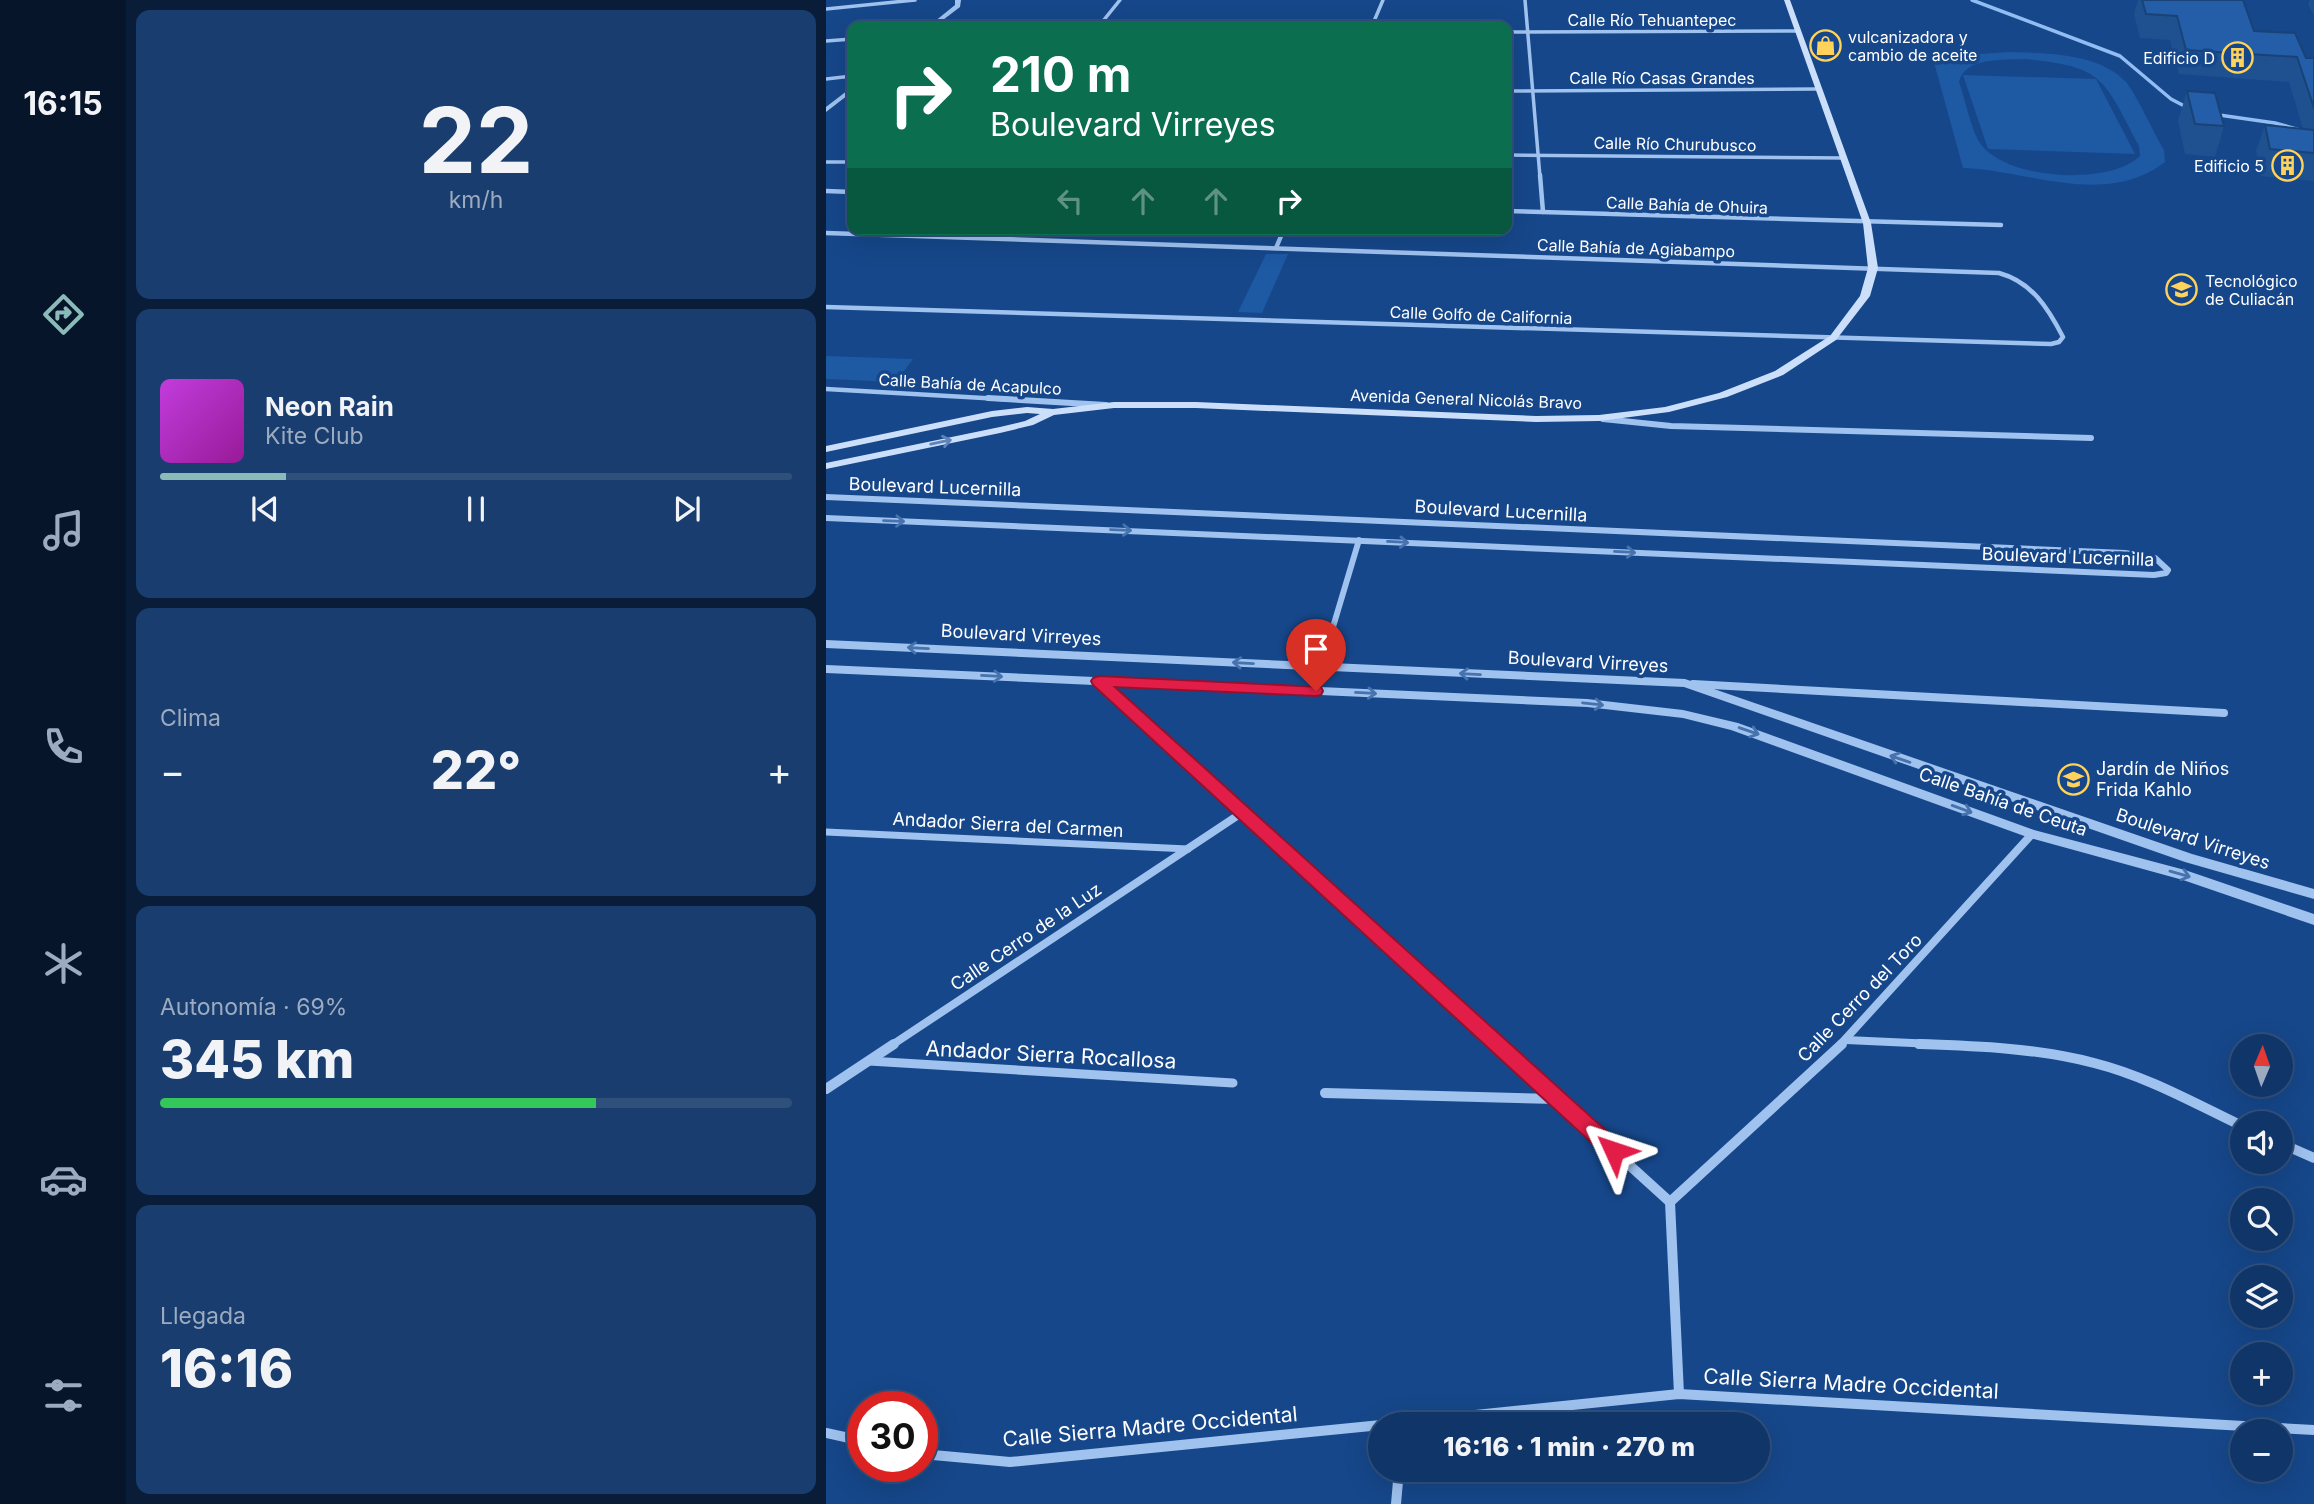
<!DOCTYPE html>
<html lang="es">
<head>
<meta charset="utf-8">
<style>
	:root { --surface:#103568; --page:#193d6e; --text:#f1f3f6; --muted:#9cabc0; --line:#30507c; --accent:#8bbbb9 }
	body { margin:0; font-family:Inter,sans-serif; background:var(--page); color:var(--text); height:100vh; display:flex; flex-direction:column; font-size:26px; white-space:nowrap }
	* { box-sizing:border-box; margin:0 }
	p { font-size:23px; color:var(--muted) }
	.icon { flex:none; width:38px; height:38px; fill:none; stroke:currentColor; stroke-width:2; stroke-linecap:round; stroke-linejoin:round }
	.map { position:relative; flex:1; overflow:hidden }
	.panel { display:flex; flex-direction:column; gap:10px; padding:10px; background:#091d39; width:700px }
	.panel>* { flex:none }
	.top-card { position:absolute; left:21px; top:21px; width:665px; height:214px; border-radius:14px; box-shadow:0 7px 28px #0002,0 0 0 2px var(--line); background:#0b6e4f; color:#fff; overflow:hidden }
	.needle { width:46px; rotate:2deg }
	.buttons { position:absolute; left:1404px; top:1034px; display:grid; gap:14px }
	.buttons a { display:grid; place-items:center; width:63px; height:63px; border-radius:50%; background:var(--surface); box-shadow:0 7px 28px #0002,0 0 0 2px var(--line); font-size:35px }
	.speed { position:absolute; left:21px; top:1391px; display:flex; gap:14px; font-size:35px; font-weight:700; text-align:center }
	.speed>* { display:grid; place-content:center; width:91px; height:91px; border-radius:50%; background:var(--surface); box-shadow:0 7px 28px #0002,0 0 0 2px var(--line); line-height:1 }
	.speed .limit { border:10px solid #d22; background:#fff; color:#111 }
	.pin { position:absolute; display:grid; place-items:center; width:60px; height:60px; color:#fff; margin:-72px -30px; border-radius:50% 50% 50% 0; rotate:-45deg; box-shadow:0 0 7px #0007 }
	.pin .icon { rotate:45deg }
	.me { position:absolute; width:77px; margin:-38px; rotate:312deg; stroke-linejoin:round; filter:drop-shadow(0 0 5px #0008) }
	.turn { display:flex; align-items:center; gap:24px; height:147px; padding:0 28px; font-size:32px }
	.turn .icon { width:91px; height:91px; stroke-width:2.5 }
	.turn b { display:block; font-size:49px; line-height:60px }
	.lanes { display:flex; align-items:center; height:66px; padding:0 28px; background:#0003; justify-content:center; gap:35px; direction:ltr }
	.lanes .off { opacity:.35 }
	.big { font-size:52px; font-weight:800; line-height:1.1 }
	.panel .tile { flex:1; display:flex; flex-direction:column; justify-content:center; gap:10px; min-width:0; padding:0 24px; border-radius:14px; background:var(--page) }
	.panel .dial { align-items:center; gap:0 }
	.dial b { font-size:91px; line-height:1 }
	.song { display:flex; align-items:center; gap:21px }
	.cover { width:84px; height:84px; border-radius:10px; background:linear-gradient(135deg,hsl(290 70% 55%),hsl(300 70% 35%)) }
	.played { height:7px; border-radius:4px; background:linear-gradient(90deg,var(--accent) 20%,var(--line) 20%) }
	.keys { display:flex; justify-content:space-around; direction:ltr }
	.heat { display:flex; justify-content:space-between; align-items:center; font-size:38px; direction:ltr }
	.charge { height:10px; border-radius:5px; background:linear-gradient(90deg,#34c759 69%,var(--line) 0) }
	.trip { position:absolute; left:542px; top:1412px; width:402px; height:70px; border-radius:35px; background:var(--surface); box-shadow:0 7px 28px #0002,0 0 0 2px var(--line); font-weight:800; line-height:70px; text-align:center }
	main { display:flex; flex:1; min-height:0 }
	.dock { display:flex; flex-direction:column; width:126px; justify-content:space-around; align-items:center; background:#06152a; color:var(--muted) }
	.dock .icon { width:49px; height:49px }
	.dock .on { color:var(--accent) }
	.dock b { font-size:32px; color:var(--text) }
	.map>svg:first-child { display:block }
	.green { fill:#1e59a4; fill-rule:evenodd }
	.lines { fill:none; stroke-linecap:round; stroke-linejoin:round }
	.stream { stroke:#91bdf2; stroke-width:3.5 }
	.pedestrian-far1 { stroke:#9fc2ef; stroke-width:7 }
	.pedestrian { stroke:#9fc2ef; stroke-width:9 }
	.minor-far4 { stroke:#9fc2ef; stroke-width:3.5 }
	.minor-far3 { stroke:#9fc2ef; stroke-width:4.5 }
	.minor-far2 { stroke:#9fc2ef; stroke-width:6 }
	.minor-far1 { stroke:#9fc2ef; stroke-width:8 }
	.minor { stroke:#9fc2ef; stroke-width:10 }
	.tertiary { fill:#9fc2ef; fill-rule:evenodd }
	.secondary { fill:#ccdffa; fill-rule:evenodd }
	.wall { fill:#1f5191 }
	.building { fill:#245ea9; stroke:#194276; stroke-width:2 }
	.oneway { stroke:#5f84b7 }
	.oneway2 { stroke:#4672ad }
	.route { fill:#e11d48; stroke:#92132f; stroke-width:2 }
	.labels { text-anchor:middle; stroke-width:7; stroke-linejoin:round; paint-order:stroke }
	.far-street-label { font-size:16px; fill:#fff; stroke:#16478a }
	.far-poi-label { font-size:16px; fill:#fff; stroke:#16478a; text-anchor:start }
	.street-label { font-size:18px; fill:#fff; stroke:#16478a }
	.poi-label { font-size:18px; fill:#fff; stroke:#16478a; text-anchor:start }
	.near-street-label { font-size:21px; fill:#fff; stroke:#16478a }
</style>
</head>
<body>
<main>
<nav class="dock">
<b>16:15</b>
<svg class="icon on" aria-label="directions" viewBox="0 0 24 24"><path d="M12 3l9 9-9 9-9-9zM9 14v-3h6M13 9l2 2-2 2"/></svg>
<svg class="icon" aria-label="music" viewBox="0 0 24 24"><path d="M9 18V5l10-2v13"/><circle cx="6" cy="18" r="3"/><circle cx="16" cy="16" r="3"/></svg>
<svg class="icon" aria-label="phone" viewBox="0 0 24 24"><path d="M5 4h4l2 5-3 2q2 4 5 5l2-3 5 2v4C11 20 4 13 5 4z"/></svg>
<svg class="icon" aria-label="climate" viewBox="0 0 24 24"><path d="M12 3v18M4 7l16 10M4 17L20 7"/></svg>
<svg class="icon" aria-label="car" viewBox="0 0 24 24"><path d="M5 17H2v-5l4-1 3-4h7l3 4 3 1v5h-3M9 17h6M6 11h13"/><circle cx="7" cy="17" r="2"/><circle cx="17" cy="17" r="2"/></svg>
<svg class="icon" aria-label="filters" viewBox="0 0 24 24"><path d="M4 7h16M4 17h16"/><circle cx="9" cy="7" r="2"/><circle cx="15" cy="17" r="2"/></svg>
</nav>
<section class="panel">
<div class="tile dial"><b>22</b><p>km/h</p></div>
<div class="tile">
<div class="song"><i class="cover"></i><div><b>Neon Rain</b><p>Kite Club</p></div></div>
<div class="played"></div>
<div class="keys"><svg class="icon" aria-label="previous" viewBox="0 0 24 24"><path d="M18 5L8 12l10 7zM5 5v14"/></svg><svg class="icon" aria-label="pause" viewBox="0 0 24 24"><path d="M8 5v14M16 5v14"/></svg><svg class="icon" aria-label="next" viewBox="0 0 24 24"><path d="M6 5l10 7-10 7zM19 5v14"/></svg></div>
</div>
<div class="tile"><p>Clima</p>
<div class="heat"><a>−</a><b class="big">22°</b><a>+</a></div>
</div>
<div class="tile"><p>Autonomía · 69%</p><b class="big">345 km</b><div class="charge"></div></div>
<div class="tile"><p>Llegada</p><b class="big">16:16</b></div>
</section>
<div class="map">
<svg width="1488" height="1504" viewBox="0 0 1488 1504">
	<rect width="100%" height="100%" fill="#16478a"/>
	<g class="green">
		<path d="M1184,52c37,1 89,1 116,30 12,15 27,50 38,68l1,12c-60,46 -136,8 -202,6l-31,-113h19l3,7 26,-8zM1199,59c80,7 79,21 114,87l1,10c-31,30 -135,24 -160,-13 -9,-14 -15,-44 -21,-61 5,-25 46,-22 66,-23z"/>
		<polygon points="1137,75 1270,79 1309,154 1162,149"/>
		<polygon points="440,254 462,254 436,313 412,312"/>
		<polygon points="0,356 87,359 70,382 0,379"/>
	</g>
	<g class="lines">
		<g class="stream">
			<polyline points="1146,0 1294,56 1345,99 1364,109"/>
			<polyline points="1386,114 1449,123 1488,134"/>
		</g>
		<polyline class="pedestrian-far1" points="0,832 362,849"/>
		<polyline class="pedestrian" points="43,1061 407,1083"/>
		<g class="minor-far4">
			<polyline points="699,0 714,177"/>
			<polyline points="0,9 89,0"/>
			<polyline points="273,26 294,0"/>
			<polyline points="546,26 557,0"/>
			<polyline points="681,32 971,31"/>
			<polyline points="0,41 26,39"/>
			<polyline points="0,79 26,76"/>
			<polyline points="681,91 991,89"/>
			<polyline points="681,155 1018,158"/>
			<polyline points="0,162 26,162"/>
		</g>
		<g class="minor-far3">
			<polyline points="714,175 717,212"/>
			<polyline points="0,191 26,192"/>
			<polyline points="681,211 1175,225"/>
			<path d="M0,233l1173,40c33,9 49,35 64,64l-4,5 -8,2 -1225,-37"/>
			<polyline points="450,248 458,229"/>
			<polyline points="0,389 192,400"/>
		</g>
		<g class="minor-far2">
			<polyline points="162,398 280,405"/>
			<polyline points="777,419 845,426 1265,438"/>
			<polyline points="0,497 1299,553 1329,558 1342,570 1340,573 1328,575 0,518"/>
			<polyline points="495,667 533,540"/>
			<polyline points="273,681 276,684"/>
		</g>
		<g class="minor-far1">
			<polyline points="274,682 672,1045"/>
			<polyline points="867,684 1398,713"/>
			<polyline points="1020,1040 1130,1045"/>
			<polyline points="66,1045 417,812"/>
			<polyline points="1014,1045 1206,834"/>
		</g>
		<g class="minor">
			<polyline points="670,1044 844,1202"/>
			<path d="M1093,1044c58,2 118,4 175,19 52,13 100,40 148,63"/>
			<polyline points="0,1089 68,1044"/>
			<polyline points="499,1093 731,1099"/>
			<polyline points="1454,1143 1488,1158"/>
			<polyline points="844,1202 1016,1044"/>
			<polyline points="844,1202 853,1394"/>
			<polyline points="562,1424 853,1394 1488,1430"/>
			<polyline points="0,1433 37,1441"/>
			<polyline points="96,1454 184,1462 555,1425"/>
			<polyline points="570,1504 573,1470"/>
		</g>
		<g class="tertiary">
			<polygon points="129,0 135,0 134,7 109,26 103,26 129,5"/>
			<polygon points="26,87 26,92 0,112 0,107"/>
			<polygon points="0,640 859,679 1366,854 1488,889 1488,899 1359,862 858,687 0,648"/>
			<polygon points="0,665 761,699 857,710 912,723 1208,830 1359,870 1488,914 1488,925 1357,880 1201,837 905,730 857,718 761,707 0,673"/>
		</g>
		<polygon class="secondary" points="958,0 964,0 1045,223 1052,268 1044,296 1010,340 957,375 901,397 843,412 773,421 710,422 370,408 288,408 228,415 207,425 174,433 0,469 0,463 174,427 199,421 214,414 201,413 166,417 0,452 0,446 166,411 201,407 227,409 288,402 370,402 710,416 773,415 839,407 893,393 949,371 1004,336 1034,296 1042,268 1037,223"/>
	</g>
	<g class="wall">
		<polygon points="1312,0 1417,0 1428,31 1480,58 1488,58 1488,181 1435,176 1430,151 1439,125 1477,129 1463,82 1353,74 1344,40 1314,38 1308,14"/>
		<polygon points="1484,0 1488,0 1488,16 1482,4"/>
		<polygon points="1361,91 1398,126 1389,157 1359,154 1352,121"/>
	</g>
	<g class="building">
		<polygon points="1316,0 1417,0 1428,31 1469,33 1480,58 1488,58 1488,108 1471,57 1360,50 1351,16 1320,14"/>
		<polygon points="1361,91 1389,93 1398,126 1369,124"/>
		<polygon points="1439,125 1488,130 1488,153 1444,149"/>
	</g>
	<defs><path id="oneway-shaft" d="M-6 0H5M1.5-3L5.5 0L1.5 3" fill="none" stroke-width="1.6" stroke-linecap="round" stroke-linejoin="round" transform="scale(1.75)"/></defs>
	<use class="oneway" href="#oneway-shaft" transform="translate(115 442) rotate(-12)"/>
	<g class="oneway2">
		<use href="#oneway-shaft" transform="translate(68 521) rotate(2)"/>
		<use href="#oneway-shaft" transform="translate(295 530) rotate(2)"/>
		<use href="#oneway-shaft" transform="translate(572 542) rotate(3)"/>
		<use href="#oneway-shaft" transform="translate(799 552) rotate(3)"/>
		<use href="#oneway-shaft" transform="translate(92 648) rotate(-177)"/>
		<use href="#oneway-shaft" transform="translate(417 663) rotate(-177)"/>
		<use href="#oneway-shaft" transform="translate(644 674) rotate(-177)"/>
		<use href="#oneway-shaft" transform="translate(166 676) rotate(3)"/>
		<use href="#oneway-shaft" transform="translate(540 693) rotate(3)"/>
		<use href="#oneway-shaft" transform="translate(767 704) rotate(6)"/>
		<use href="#oneway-shaft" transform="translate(923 731) rotate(19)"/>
		<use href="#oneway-shaft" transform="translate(1074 759) rotate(-161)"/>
		<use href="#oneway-shaft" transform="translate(1136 809) rotate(20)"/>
		<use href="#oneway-shaft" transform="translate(1354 874) rotate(16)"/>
	</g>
	<polygon class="route" points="273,676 495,687 497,691 495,695 490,696 289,687 795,1144 798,1151 795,1157 788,1160 781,1157 267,685 265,681 267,678"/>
	<defs>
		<symbol id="shop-ring" viewBox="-11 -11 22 22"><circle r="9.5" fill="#16478a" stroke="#ffd25c" stroke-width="1.5"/><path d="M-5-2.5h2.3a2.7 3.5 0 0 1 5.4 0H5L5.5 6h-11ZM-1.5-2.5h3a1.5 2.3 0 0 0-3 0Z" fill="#ffd25c"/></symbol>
		<symbol id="building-ring" viewBox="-11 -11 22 22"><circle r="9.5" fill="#16478a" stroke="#ffd25c" stroke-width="1.5"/><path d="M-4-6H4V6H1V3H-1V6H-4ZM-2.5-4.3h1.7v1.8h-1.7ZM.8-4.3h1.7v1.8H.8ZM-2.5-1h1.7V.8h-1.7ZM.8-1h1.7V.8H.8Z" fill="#ffd25c"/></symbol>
		<symbol id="university-ring" viewBox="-11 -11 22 22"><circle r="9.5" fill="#16478a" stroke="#ffd25c" stroke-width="1.5"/><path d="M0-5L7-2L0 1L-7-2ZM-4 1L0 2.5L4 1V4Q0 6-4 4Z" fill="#ffd25c"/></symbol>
		<symbol id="school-ring" viewBox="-11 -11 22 22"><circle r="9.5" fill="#16478a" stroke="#ffd25c" stroke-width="1.5"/><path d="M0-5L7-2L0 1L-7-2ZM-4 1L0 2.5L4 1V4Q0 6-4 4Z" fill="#ffd25c"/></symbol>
	</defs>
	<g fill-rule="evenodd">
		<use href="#shop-ring" x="982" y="28" width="35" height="35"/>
		<use href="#building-ring" x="1394" y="40" width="35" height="35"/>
		<use href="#building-ring" x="1444" y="148" width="35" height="35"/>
		<use href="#university-ring" x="1338" y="272" width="35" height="35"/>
		<use href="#school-ring" x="1230" y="762" width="35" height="35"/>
	</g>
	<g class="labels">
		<g class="far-street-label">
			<text x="826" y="26">Calle Río Tehuantepec</text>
			<text x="836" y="84">Calle Río Casas Grandes</text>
			<text transform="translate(849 144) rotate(1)" y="6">Calle Río Churubusco</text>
			<text transform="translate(861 205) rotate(2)" y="6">Calle Bahía de Ohuira</text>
			<text transform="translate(810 248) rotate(2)" y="6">Calle Bahía de Agiabampo</text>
			<text transform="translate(655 315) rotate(2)" y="6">Calle Golfo de California</text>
			<text transform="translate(144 384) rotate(3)" y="6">Calle Bahía de Acapulco</text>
			<text transform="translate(640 399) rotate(2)" y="6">Avenida General Nicolás Bravo</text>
		</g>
		<g class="far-poi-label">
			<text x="1022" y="43">vulcanizadora y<tspan x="1022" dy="18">cambio de aceite</tspan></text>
			<text x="1389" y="64" text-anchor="end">Edificio D</text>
			<text x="1438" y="172" text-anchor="end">Edificio 5</text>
			<text x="1379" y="287">Tecnológico<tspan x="1379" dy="18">de Culiacán</tspan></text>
		</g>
		<g class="street-label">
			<text transform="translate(109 487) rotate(2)" y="6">Boulevard Lucernilla</text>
			<text transform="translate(675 511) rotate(3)" y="6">Boulevard Lucernilla</text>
			<text transform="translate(1242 557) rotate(2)" y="6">Boulevard Lucernilla</text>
			<text transform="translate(195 635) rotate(3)" y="6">Boulevard Virreyes</text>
			<text transform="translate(762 662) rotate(3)" y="6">Boulevard Virreyes</text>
			<text transform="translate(1177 802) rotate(19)" y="6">Calle Bahía de Ceuta</text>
			<text transform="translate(182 825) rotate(3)" y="6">Andador Sierra del Carmen</text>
			<text transform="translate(1367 839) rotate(18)" y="6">Boulevard Virreyes</text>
			<text transform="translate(200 937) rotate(-34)" y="6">Calle Cerro de la Luz</text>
			<text transform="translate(1034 998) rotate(-46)" y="6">Calle Cerro del Toro</text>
		</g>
		<g class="poi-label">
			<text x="1270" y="775">Jardín de Niños<tspan x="1270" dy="21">Frida Kahlo</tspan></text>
		</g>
		<g class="near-street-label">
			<text transform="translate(225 1055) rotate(3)" y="7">Andador Sierra Rocallosa</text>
			<text transform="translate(1025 1384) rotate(3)" y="7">Calle Sierra Madre Occidental</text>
			<text transform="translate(324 1427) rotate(-5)" y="7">Calle Sierra Madre Occidental</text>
		</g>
	</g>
</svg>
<div class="buttons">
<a><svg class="needle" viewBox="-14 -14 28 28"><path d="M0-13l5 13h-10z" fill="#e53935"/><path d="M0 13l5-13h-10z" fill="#9cabc0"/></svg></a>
<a><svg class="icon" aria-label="sound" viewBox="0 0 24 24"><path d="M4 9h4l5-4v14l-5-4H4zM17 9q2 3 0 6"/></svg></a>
<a><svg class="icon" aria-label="search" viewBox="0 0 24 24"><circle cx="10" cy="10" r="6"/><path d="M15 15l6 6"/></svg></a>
<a><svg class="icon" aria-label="layers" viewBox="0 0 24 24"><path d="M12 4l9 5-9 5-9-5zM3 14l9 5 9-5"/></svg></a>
<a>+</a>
<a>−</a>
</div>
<div class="speed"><div class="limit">30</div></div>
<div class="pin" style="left:490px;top:691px;background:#d93025"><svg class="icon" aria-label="arrive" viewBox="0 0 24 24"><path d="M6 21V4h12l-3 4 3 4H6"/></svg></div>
<svg class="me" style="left:788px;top:1151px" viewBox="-20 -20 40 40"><path d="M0-17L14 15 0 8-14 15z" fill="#e11d48" stroke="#fff" stroke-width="4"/></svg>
<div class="trip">16:16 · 1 min · 270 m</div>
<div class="top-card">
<div class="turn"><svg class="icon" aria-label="right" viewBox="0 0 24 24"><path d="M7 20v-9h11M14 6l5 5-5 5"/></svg><div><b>210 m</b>Boulevard Virreyes</div></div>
<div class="lanes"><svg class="icon off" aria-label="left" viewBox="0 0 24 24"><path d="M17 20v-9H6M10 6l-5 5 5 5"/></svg><svg class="icon off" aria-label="ahead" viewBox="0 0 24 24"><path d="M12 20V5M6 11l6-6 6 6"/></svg><svg class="icon off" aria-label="ahead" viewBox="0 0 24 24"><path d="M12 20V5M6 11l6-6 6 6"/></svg><svg class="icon" aria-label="right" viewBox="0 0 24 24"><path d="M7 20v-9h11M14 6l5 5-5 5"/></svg></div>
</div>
</div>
</main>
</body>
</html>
